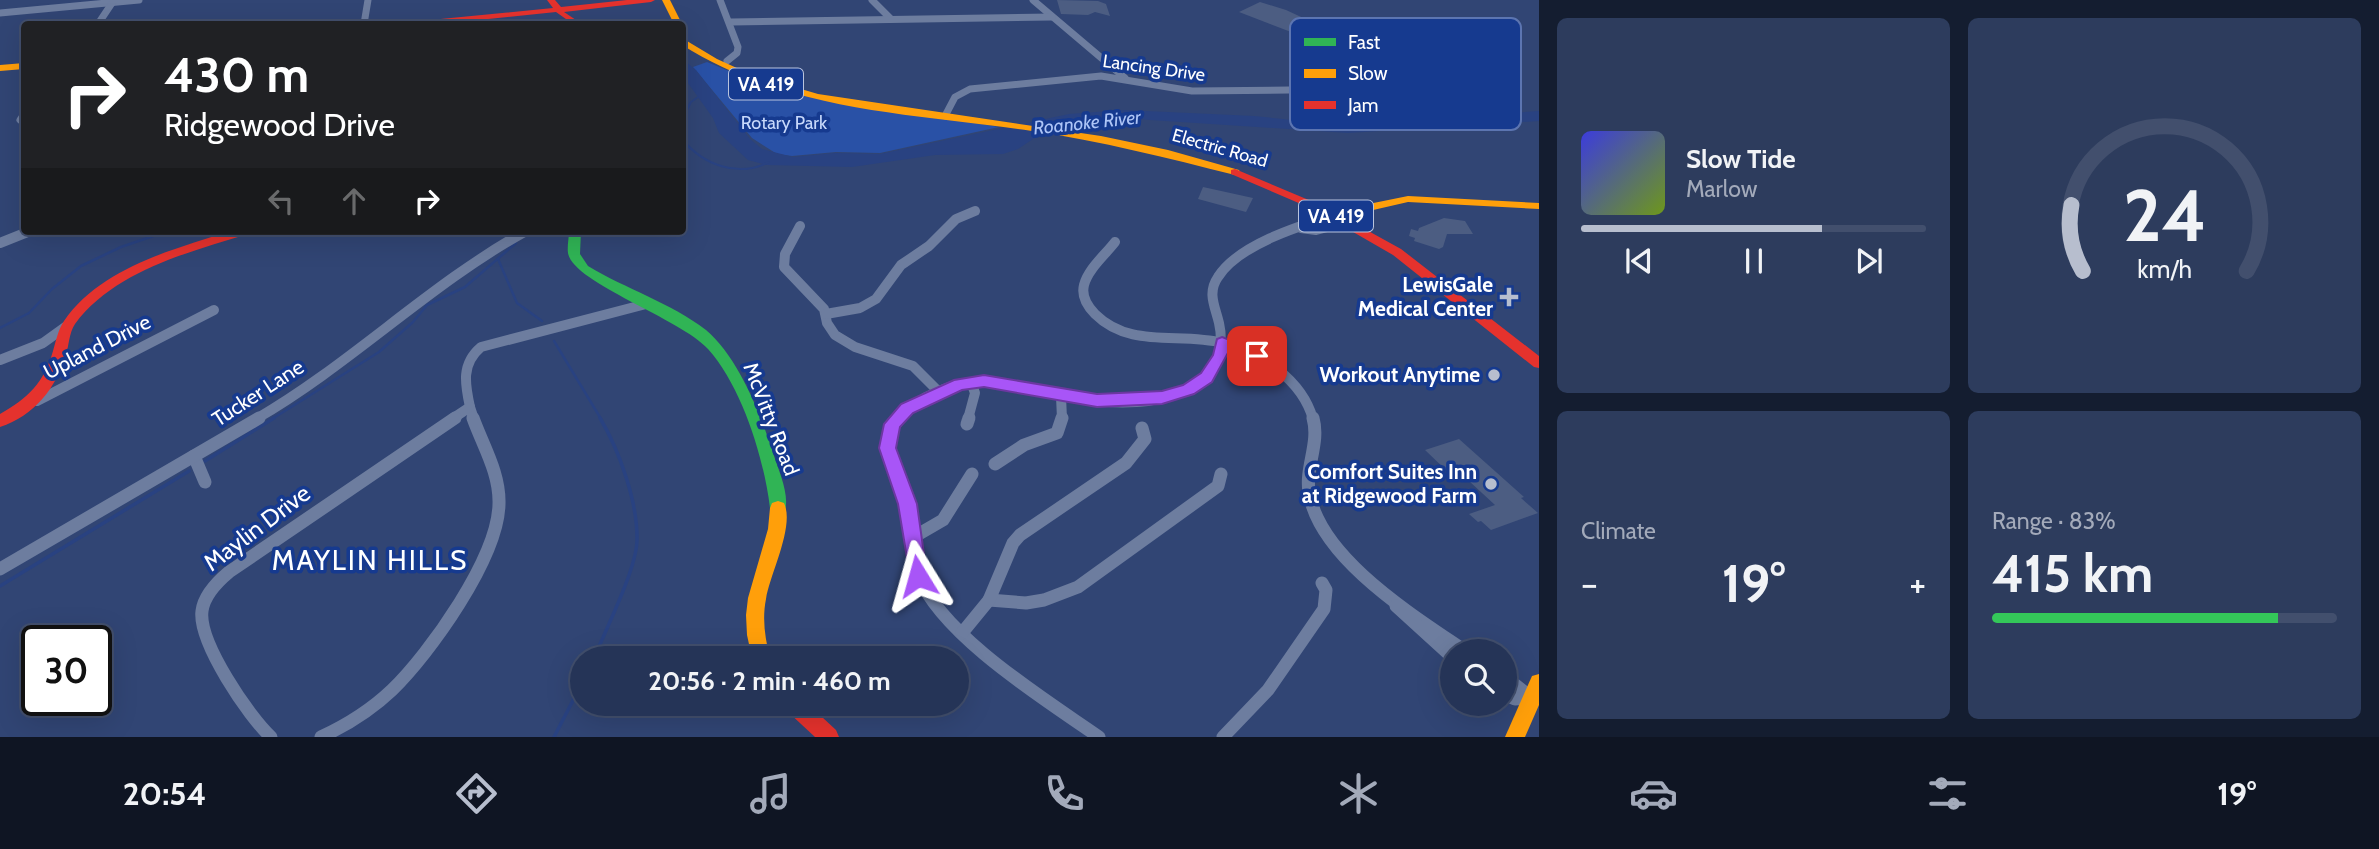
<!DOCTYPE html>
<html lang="en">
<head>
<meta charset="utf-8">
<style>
	:root { --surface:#253457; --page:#2d3c5d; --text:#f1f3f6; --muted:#a3aaba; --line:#424f6d; --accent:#b7bece }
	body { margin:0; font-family:Cabin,sans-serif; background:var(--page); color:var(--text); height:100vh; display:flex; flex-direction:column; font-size:26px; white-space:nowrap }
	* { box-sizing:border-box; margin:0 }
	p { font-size:23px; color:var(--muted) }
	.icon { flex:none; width:38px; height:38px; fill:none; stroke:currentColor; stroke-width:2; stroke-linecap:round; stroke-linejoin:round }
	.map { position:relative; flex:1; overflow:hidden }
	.sheet { display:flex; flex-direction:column; gap:18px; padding:18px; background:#141d30; width:840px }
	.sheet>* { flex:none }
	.top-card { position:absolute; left:21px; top:21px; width:665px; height:214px; border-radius:7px; box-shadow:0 7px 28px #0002,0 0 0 2px var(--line); background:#202124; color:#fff; overflow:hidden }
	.fabs { position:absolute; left:1440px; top:639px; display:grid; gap:14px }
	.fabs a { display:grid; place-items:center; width:77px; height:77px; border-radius:50%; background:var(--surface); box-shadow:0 7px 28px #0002,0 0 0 2px var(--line); font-size:35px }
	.speed { position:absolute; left:21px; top:625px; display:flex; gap:14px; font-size:35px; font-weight:700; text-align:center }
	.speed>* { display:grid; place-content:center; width:91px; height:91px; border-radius:50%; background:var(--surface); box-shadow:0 7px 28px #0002,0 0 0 2px var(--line); line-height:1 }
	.speed .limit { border:4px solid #111; border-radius:10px; background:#fff; color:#111 }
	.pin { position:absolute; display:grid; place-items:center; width:60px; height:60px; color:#fff; margin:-30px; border-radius:14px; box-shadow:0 4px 10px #0006 }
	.me { position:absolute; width:77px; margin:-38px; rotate:352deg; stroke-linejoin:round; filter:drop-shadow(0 0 5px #0008) }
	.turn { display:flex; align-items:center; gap:24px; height:147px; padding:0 28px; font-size:32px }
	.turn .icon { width:91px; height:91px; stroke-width:2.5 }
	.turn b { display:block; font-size:49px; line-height:60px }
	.lanes { display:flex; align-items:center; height:66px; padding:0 28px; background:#0003; justify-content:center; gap:35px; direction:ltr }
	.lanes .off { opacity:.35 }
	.big { font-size:52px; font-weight:700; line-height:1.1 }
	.sheet .widget { flex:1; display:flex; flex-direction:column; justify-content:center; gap:10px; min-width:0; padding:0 24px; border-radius:10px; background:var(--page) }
	.sheet .dial { align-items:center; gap:0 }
	.dial svg { height:182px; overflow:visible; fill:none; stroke:var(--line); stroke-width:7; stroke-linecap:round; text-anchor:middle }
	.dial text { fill:var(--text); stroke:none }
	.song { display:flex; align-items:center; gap:21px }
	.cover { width:84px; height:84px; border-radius:10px; background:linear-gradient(135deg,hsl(240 70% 55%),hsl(80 70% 35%)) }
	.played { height:7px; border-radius:4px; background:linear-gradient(90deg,var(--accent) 70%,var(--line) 70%) }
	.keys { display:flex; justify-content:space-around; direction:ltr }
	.heat { display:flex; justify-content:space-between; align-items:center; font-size:38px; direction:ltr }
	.charge { height:10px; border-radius:5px; background:linear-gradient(90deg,#34c759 83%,var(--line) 0) }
	.sheet .tiles { flex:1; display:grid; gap:18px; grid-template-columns:repeat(2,1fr) }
	.trip { position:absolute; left:570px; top:646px; width:399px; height:70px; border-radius:35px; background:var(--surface); box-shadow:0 7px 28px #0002,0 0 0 2px var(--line); font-weight:700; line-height:70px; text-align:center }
	.menu { display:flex; height:112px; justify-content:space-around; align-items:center; background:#0f1523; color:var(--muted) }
	.menu .icon { width:49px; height:49px }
	.menu .on { color:var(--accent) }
	.menu b { font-size:32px; color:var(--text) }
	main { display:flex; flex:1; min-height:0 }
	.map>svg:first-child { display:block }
	.green { fill:#2951a6 }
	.water { fill:#294281 }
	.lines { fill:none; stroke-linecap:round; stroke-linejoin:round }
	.stream-far2 { stroke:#294281; stroke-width:2 }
	.stream-far1 { stroke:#294281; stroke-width:2.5 }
	.stream { stroke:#294281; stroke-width:3.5 }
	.building { fill:#4c5d82 }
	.street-far2 { stroke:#6d7d9f; stroke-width:7 }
	.street-far1 { stroke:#6d7d9f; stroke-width:10 }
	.street { stroke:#6d7d9f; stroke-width:13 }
	.fast { fill:#30b455; fill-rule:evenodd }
	.slow { fill:#ff9f0a; fill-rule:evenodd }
	.jam { fill:#e5322d; fill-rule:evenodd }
	.route { fill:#a855f7; stroke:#6d37a1; stroke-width:2 }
	.poi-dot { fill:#b7bece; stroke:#163a8f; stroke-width:2.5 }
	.labels { text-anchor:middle; stroke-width:7; stroke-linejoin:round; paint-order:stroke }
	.far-street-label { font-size:18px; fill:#fff; stroke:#163a8f }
	.far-park-label { font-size:18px; fill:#c8d9fb; stroke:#163a8f }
	.shield { fill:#163a8f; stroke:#b9c4dd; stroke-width:2 }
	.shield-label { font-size:19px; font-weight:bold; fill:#fff }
	.far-water-label { font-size:19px; font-style:italic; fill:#aec5f7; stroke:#163a8f }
	.poi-label { font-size:21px; font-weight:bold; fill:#fff; stroke:#163a8f; text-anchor:end }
	.street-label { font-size:21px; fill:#fff; stroke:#163a8f }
	.near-street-label { font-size:24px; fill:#fff; stroke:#163a8f }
	.near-neighbourhood-label { font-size:28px; letter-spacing:2px; fill:#fff; stroke:#163a8f }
	.key { fill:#163a8f; stroke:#5c75b1; stroke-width:2 }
	.key-label { font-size:19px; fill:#fff }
</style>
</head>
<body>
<main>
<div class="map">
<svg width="1539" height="737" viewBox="0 0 1539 737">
	<rect width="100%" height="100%" fill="#314574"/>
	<polygon class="green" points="707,62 771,88 999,127 880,153 836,152 792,156 777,154 752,138 693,67"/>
	<polygon class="water" points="682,59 696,70 750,139 762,149 793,157 835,153 880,154 1069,114 1124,110 1254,116 1341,125 1539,111 1539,121 1348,133 1135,119 1064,126 1045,131 1018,149 1003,154 935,155 852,167 767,165 748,160 719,133 713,118 683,76"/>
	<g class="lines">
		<g class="stream-far2">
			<polyline points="682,119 691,102 698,97"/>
			<path d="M682,139c21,26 56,39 87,23"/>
		</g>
		<g class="stream-far1">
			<polyline points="498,259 517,303 542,321"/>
			<polyline points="0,328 29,313 52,289 81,266 121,247 168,231"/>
			<polyline points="554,341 601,419"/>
			<polyline points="272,419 379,352 413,322 427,305 465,287 516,243"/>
		</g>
		<g class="stream">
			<polyline points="205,461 274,418"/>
			<polyline points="0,586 189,471"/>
			<path d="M594,658c12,-29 42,-88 43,-117 1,-39 -18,-91 -37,-123"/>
			<polyline points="554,737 583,681"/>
		</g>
	</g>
	<g class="building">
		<polygon points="1057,0 1098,1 1106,4 1110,16 1095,12 1088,15 1061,14"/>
		<polygon points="1260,2 1286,10 1312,22 1291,32 1239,12"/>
		<polygon points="1203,187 1253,198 1246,212 1198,199"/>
		<polygon points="1444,218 1465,221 1473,234 1447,234 1443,247 1439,249 1414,241 1415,238 1409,236 1411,229 1418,231 1419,228"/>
		<polygon points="1459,439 1524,497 1521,498 1538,513 1491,530 1481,521 1478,522 1469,514 1495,505 1456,469 1448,472 1425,450"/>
	</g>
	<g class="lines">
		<g class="street-far2">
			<polyline points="720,0 738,47 737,53 727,61"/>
			<polyline points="872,0 891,19"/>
			<polyline points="1033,0 1125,78"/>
			<polyline points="0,13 139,0"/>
			<polyline points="731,22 1052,17"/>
			<polyline points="98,24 114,0"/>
			<polyline points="364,24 368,0"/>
			<polyline points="24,114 20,120 24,122"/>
			<polyline points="945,116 955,97 970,89 1101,76 1192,91 1289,90"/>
		</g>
		<g class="street-far1">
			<polyline points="800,226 785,254 784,267 824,309 827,323 835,335 855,347 913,366 940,393"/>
			<polyline points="1301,228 1316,230 1346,222"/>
			<path d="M1115,242c-10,13 -27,27 -31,43 -3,12 3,21 11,29 35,35 84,18 128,29 38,9 79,37 90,76"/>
			<polyline points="0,243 30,231"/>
			<polyline points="826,314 860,308 876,299 901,265 929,246 956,219 975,211"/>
			<polyline points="0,360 43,343 68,325"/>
			<polyline points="1061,396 1062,419"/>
			<polyline points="37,401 214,310"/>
			<path d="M470,407c-5,-23 -9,-43 11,-60l165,-43"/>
			<path d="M256,419c95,-55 174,-135 270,-188"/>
			<polyline points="452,419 470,407 474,419"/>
			<path d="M898,419c19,-23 56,-37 86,-38 19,0 39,7 58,11 42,9 90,17 132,3 34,-11 53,-36 45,-72 -4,-17 -12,-30 -1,-46 20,-32 81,-51 116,-62"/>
			<polyline points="968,419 975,393 971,382"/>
		</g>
		<g class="street">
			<path d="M899,418c-21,28 -3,54 6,84 8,24 4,50 13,73 24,61 128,125 181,162"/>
			<path d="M1313,418c7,25 -8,49 -4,74 10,66 105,124 156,159"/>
			<polyline points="967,424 969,418"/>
			<polyline points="194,456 205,482"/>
			<polyline points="995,464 1024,445 1057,433 1062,418"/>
			<polyline points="912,538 943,520 972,474"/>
			<polyline points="0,569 259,418"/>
			<polyline points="989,600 1026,603 1044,600 1078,587 1218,486 1221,474"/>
			<polyline points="1396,606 1452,657"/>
			<polyline points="962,633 989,600 1013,543 1020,535 1126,463 1145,439 1142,428"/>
			<polyline points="1505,677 1532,698"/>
			<polyline points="1505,695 1515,699 1532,698"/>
			<path d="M271,737c-22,-20 -73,-95 -69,-126 2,-16 15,-29 27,-39l226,-154"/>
			<path d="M321,737c26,-12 50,-27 71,-47 38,-37 106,-132 107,-186 1,-31 -16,-58 -26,-86"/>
			<polyline points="1223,737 1268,690 1324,609 1326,590 1322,583"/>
		</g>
		<path class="fast" d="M569,231h12l-1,23 8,12c38,23 83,37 118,64 33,28 55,85 68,126 5,15 17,42 10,57l-6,2 -6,-2 -2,-5c-6,-50 -28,-121 -62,-159 -28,-31 -135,-66 -140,-96 -1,-7 1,-15 1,-22z"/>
		<g class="slow">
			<polygon points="662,0 670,0 682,24 674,24"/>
			<path d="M682,38l35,21 33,15 68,20 283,42 67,14 71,20 1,2 -5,3c-68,-17 -134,-34 -203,-44 -122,-18 -243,-19 -350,-86z"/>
			<polygon points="24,63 24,69 0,71 0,65"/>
			<polygon points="1408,196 1539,203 1539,209 1408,202 1334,219 1328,215 1334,211"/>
			<path d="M778,501l6,2c11,23 -14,71 -18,96 -4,20 -1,39 4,59h-18l-5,-23 -1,-20 2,-17 20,-69 2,-21 2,-5z"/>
			<polygon points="1539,674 1539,705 1525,737 1505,737 1532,676"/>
		</g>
		<g class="jam">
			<polygon points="547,0 555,0 561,7 627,0 655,0 651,2 564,12 582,24 573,24 556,12 440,24 416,24 420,21 553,8"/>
			<polygon points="1235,169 1323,206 1401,249 1539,356 1539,368 1534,367 1393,255 1315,210 1231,174 1231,170"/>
			<path d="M231,231h19l-2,3c-59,18 -134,37 -173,90 -6,9 -6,21 -9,31 -10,33 -32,61 -66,72v-13c28,-16 44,-31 53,-63 3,-10 5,-21 11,-30 36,-53 110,-72 167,-90z"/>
			<polygon points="784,704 808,704 836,730 839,737 815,737 787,711"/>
		</g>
	</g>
	<polygon class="route" points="1222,337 1262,352 1265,356 1257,361 1229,351 1212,382 1194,394 1162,404 1097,407 984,387 962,390 913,413 900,427 896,448 917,504 927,576 925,582 918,585 911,582 898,504 879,448 884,424 901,404 954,380 984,375 1097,394 1162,391 1183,385 1201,373 1213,355 1217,339"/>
	<g class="poi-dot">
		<path d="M1505.5 286.5h7v7h7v7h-7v7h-7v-7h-7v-7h7z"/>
		<circle cx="1494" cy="375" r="7"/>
		<circle cx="1491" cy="484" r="7"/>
	</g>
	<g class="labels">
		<g class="far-street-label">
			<text transform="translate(1154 68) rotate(8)" y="6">Lancing Drive</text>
			<text transform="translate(1220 148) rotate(16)" y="6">Electric Road</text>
		</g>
		<g class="far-park-label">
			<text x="784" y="129">Rotary Park</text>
		</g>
		<g class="shield">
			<rect x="729" y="68.5" width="74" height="31" rx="5"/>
			<rect x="1299" y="200.5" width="74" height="31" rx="5"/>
		</g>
		<g class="shield-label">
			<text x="766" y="91">VA 419</text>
			<text x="1336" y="223">VA 419</text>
		</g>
		<g class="far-water-label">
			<text transform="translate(1087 122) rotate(-6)" y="7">Roanoke River</text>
		</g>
		<g class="poi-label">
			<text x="1493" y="292">LewisGale<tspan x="1493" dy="24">Medical Center</tspan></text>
			<text x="1480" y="382">Workout Anytime</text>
			<text x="1477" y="479">Comfort Suites Inn<tspan x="1477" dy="24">at Ridgewood Farm</tspan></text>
		</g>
		<g class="street-label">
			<text transform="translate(97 347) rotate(-27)" y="7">Upland Drive</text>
			<text transform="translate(258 393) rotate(-33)" y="7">Tucker Lane</text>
			<text transform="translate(771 419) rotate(69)" y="7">McVitty Road</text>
		</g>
		<g class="near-street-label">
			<text transform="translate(257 528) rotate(-37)" y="8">Maylin Drive</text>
		</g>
		<g class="near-neighbourhood-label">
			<text x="370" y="570">MAYLIN HILLS</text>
		</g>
	</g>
	<rect x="1290" y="18" width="231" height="112" rx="10" class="key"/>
	<rect x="1304" y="38" width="32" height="8" fill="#30b455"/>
	<rect x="1304" y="69" width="32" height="9" fill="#ff9f0a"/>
	<rect x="1304" y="101" width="32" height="8" fill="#e5322d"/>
	<g class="key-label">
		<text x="1348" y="49">Fast</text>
		<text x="1348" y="80">Slow</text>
		<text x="1348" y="112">Jam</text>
	</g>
</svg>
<div class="fabs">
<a><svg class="icon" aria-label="search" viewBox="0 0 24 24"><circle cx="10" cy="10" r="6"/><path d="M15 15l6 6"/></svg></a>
</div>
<div class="speed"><div class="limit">30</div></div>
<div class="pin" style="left:1257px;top:356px;background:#d93025"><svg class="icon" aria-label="arrive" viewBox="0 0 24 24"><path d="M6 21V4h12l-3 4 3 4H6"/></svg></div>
<svg class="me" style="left:918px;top:576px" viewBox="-20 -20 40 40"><path d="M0-17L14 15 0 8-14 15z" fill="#a855f7" stroke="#fff" stroke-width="4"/></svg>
<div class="trip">20:56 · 2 min · 460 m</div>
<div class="top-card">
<div class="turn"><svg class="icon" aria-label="right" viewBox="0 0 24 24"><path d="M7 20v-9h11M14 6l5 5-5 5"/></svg><div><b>430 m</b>Ridgewood Drive</div></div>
<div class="lanes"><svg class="icon off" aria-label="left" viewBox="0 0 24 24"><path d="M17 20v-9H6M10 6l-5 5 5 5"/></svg><svg class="icon off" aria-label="ahead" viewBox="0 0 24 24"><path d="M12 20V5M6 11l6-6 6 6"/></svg><svg class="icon" aria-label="right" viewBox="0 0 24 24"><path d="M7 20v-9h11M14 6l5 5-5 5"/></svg></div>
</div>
</div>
<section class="sheet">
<div class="tiles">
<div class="widget">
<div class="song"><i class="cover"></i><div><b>Slow Tide</b><p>Marlow</p></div></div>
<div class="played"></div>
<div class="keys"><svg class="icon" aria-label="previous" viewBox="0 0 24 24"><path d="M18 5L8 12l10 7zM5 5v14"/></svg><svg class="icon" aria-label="pause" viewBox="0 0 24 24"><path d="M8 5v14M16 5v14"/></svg><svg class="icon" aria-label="next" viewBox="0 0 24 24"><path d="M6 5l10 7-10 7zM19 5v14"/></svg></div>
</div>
<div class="widget dial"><svg viewBox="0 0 100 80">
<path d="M14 69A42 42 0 1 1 86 69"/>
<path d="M14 69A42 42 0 0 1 9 40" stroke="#b7bece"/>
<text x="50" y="56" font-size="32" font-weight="700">24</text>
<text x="50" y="72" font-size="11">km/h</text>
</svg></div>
<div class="widget"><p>Climate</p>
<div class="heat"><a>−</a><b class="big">19°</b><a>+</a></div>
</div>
<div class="widget"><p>Range · 83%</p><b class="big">415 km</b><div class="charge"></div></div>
</div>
</section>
</main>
<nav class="menu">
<b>20:54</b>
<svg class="icon on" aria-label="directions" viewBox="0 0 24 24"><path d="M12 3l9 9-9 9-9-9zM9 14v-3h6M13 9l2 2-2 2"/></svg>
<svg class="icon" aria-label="music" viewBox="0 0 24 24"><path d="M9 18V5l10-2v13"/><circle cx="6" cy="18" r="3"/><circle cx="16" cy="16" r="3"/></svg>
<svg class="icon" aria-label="phone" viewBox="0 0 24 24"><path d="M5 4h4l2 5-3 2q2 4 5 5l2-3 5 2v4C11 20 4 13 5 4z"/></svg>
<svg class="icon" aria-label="climate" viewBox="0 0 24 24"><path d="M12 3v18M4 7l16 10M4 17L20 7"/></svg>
<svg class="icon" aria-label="car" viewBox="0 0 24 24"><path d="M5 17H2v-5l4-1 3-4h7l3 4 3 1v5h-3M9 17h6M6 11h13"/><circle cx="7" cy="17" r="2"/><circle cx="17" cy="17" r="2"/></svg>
<svg class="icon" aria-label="filters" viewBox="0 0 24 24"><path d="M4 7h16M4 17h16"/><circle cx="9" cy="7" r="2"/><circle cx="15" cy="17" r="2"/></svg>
<b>19°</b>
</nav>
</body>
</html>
